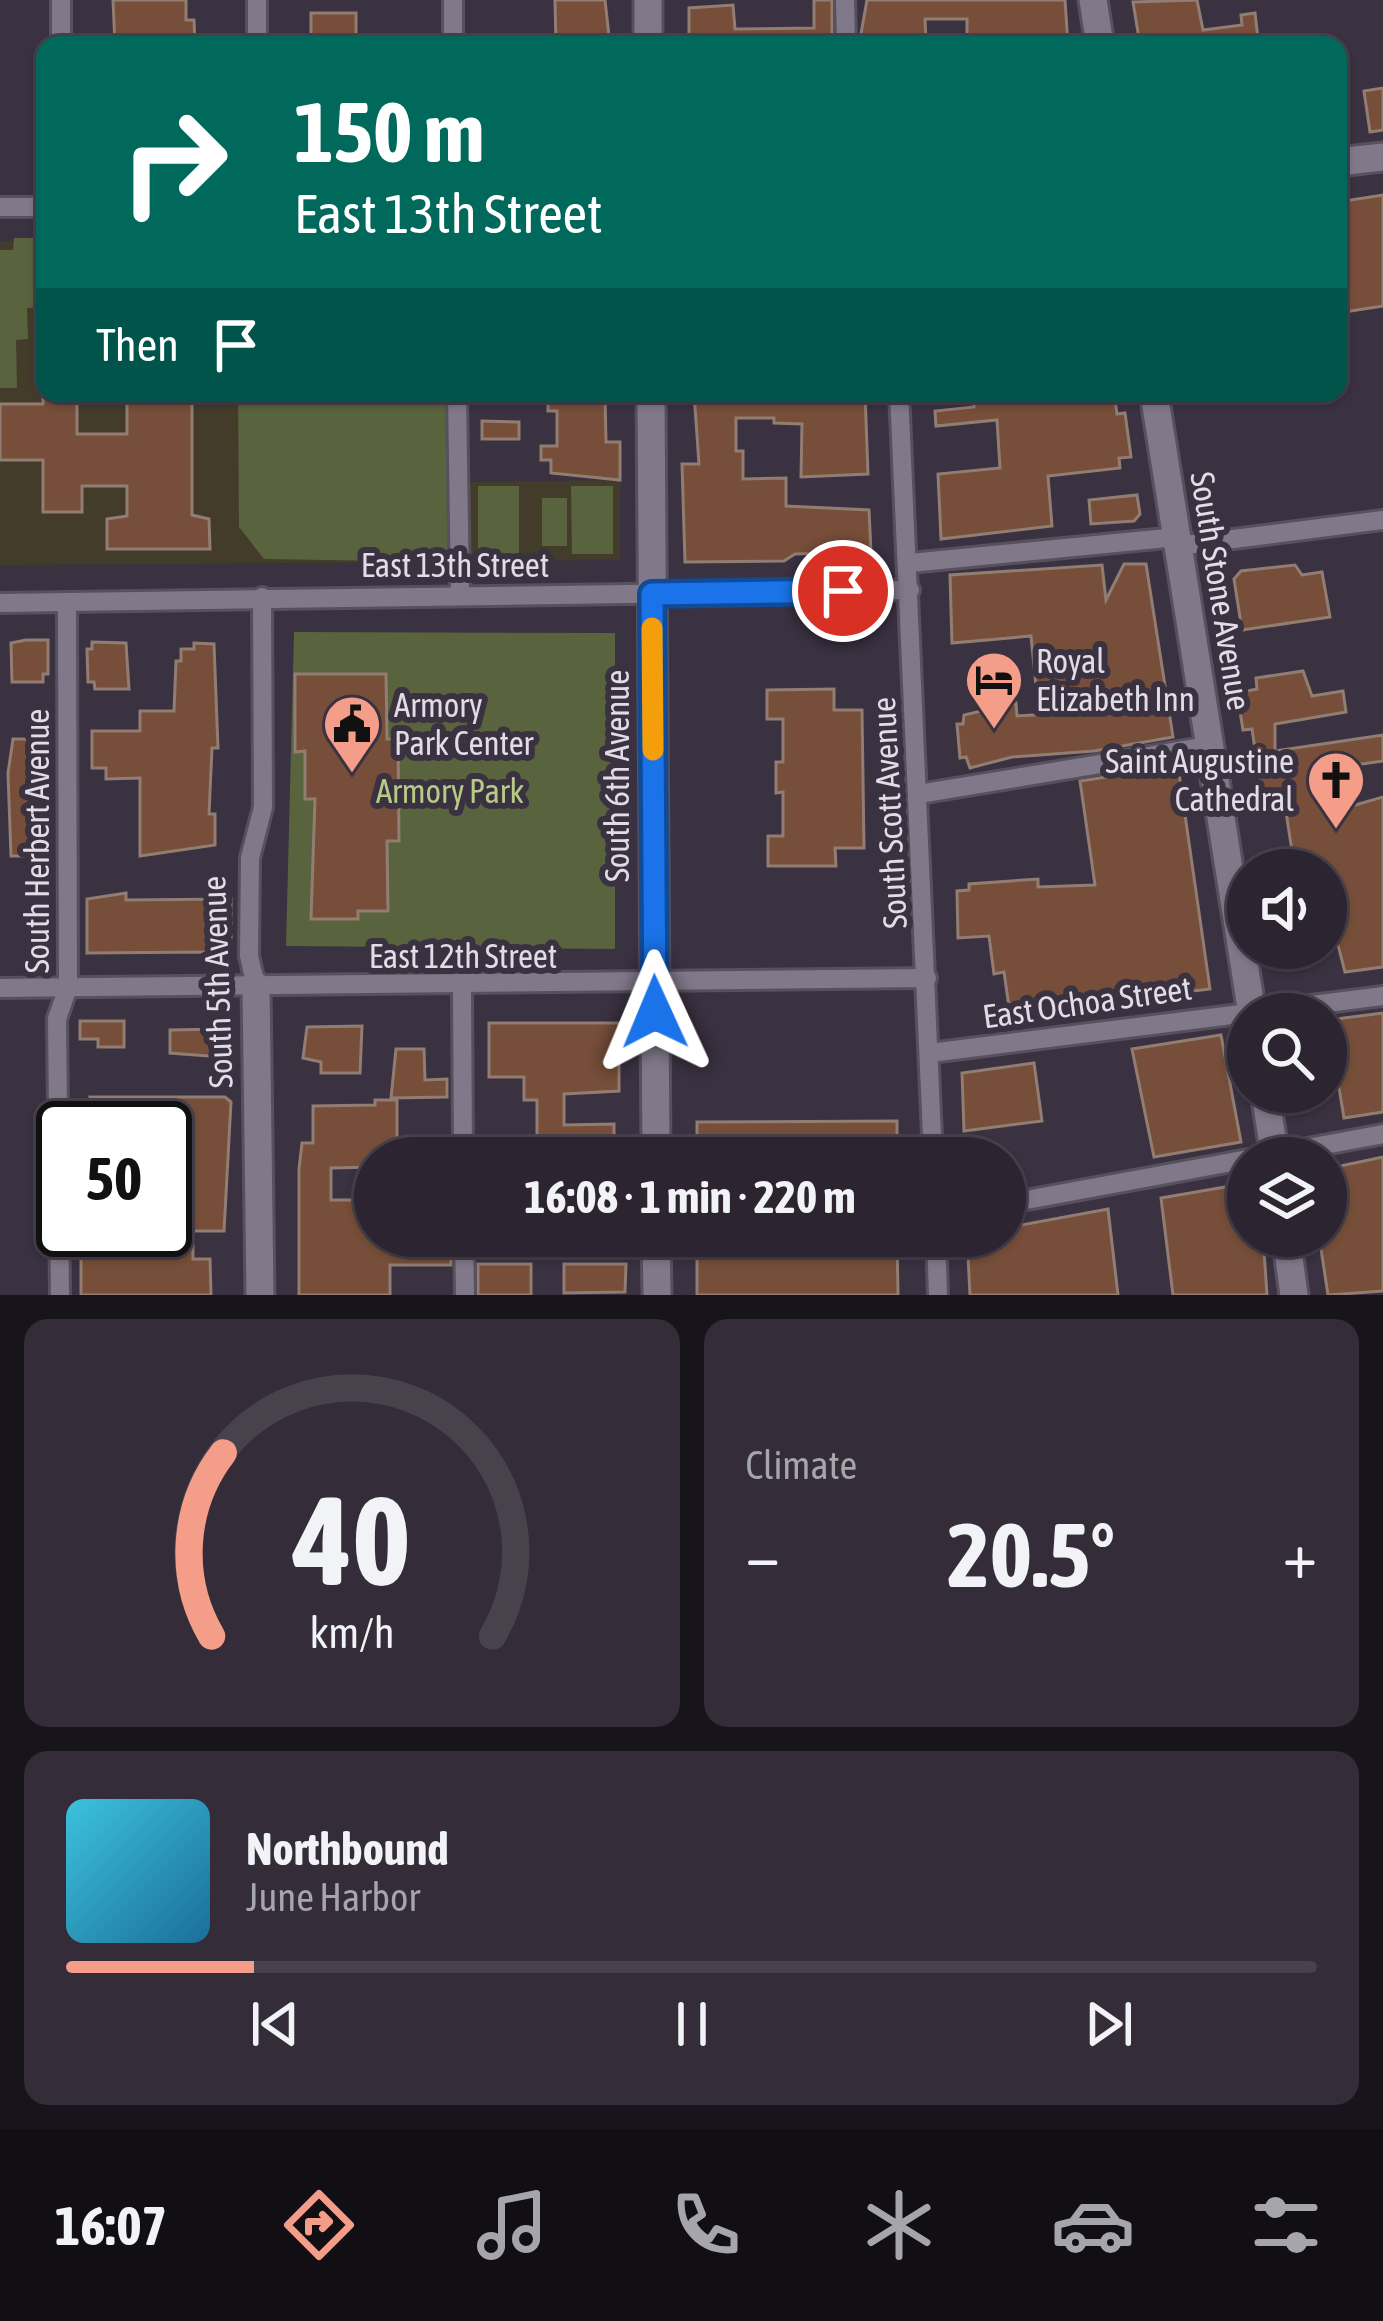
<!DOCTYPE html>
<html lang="en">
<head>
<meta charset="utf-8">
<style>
	:root { --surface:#2c2531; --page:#342d39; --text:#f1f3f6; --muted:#a6a5ab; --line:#48424d; --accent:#f49e8a }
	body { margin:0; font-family:"Asap Condensed",sans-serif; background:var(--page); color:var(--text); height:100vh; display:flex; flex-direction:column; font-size:45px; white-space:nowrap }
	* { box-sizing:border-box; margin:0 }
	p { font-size:39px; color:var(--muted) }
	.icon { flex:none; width:66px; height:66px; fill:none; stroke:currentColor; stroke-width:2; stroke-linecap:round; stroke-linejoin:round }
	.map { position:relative; height:1295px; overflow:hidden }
	.sheet { display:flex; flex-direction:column; gap:24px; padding:24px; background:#18141b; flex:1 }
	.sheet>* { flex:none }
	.banner { position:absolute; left:36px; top:36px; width:1311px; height:366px; border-radius:24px; box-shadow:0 3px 9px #0004,0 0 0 3px var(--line); background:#00695c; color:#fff; overflow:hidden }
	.controls { position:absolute; left:1227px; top:849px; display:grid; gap:24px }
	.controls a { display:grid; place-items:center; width:120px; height:120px; border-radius:50%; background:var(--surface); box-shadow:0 3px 9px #0004,0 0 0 3px var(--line); font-size:60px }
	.speed { position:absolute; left:36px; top:1101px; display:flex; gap:24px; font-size:60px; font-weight:700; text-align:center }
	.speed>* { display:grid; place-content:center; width:156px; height:156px; border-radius:50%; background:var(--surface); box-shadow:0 3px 9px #0004,0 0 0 3px var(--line); line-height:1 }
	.speed .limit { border:6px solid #111; border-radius:18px; background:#fff; color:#111 }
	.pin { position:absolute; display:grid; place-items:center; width:102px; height:102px; color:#fff; margin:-51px; border:6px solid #fff; border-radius:50%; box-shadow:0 3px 12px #0007 }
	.me { position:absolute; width:132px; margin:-66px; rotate:359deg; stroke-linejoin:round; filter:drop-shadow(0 0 9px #0008) }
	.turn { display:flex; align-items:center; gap:42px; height:252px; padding:0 60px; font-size:54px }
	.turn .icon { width:156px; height:156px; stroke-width:2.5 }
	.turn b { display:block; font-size:84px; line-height:102px }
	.then { display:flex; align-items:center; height:114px; padding:0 60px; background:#0003; gap:24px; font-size:45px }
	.big { font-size:90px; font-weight:700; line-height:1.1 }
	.sheet .card { flex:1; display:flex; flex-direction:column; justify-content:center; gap:18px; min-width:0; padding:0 42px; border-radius:24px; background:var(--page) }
	.sheet .dial { align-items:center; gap:0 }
	.dial svg { height:312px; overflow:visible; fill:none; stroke:var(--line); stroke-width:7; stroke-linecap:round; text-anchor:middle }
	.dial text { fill:var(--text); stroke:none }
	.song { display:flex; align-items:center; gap:36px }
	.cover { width:144px; height:144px; border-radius:18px; background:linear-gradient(135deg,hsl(190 70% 55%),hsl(200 70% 35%)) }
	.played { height:12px; border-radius:6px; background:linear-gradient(90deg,var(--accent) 15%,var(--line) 15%) }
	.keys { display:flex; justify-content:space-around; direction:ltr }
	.heat { display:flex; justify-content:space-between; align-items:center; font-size:66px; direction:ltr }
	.sheet .tiles { flex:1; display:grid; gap:24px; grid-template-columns:1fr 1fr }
	.card:last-child { grid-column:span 2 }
	.trip { position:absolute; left:354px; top:1137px; width:672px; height:120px; border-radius:60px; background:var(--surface); box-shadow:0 3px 9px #0004,0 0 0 3px var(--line); font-weight:700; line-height:120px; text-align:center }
	.menu { display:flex; height:192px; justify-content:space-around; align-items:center; background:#120f14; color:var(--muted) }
	.menu .icon { width:84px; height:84px }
	.menu .on { color:var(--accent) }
	.menu b { font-size:54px; color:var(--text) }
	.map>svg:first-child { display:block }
	.education { fill:#443c2b }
	.green { fill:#59633d }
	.building { fill:#764e39; stroke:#927d73; stroke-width:3 }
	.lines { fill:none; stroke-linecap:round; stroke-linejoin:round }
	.street-casing { stroke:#57505d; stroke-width:24 }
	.secondary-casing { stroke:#57505d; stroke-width:33 }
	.street { stroke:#81788a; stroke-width:18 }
	.secondary { stroke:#81788a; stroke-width:27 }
	.route-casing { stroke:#114b97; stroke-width:30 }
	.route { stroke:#1a73e8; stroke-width:21 }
	.slow { stroke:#f59e0b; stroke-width:21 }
	.labels { text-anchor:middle; stroke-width:12; stroke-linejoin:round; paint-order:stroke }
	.street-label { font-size:33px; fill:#e1dce6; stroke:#3a3141 }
	.poi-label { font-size:33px; fill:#e1dce6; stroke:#3a3141; text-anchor:start }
	.park-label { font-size:33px; fill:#b7ca86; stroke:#3a3141 }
</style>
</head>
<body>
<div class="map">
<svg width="1383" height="1295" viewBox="0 0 1383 1295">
	<rect width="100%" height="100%" fill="#3a3141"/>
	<g class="education">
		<polygon points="45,240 45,393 445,393 446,562 0,565 0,241"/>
		<polygon points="620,480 620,560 471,561 469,482"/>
	</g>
	<g class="green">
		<polygon points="14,238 43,238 45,307 27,308 28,339 16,340 17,388 0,388 0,250 13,250"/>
		<polygon points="238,393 451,393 452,562 264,559 239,527"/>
		<rect x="478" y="486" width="41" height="69"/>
		<polygon points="571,486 613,486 613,554 572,554"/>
		<rect x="542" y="498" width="25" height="48"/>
		<polygon points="294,632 615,633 615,949 286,946"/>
	</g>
	<g class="building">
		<polygon points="113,0 186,0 186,20 194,20 195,45 115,45"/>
		<polygon points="555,0 605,0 610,45 556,45"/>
		<polygon points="814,0 832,0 832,45 689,45 689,8 733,5 735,29 814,28"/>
		<polygon points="867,0 1065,0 1068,45 967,45 967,19 925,19 926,41 859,45"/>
		<polygon points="1197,0 1203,30 1242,25 1241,15 1255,13 1258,38 1140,45 1133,2"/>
		<rect x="311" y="13" width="45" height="32"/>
		<polygon points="1383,88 1383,130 1370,132 1364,91"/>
		<polygon points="1383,195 1383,306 1338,313 1338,202"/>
		<polygon points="43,393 77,393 77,434 127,434 127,393 192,393 192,515 209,519 210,549 107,549 107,519 127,516 127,486 82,486 82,512 43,512 43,460 0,460 0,404 43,404"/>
		<polygon points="548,393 605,393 606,442 620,442 620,480 551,473 551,460 541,460 541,446 557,446 557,411 548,411"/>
		<polygon points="694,393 865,393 868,474 801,477 802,424 774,423 774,418 736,418 736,451 743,451 743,479 786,478 786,506 869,510 871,552 795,554 784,561 685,562 682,464 699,464"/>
		<polygon points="973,393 1114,393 1117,414 1125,413 1131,457 1119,458 1120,468 1048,476 1052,526 941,539 938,474 1000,468 997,420 936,426 935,411 974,407"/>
		<polygon points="482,421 519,422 519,439 482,439"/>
		<polygon points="1137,495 1140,514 1134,521 1091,524 1089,500"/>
		<polygon points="1124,564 1146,564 1173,737 1094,751 1012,757 970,768 966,757 960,758 957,724 963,724 964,715 1016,703 1017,716 1048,714 1044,685 1036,686 1031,636 952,643 950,575 1102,565 1106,600"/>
		<polygon points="1295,565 1302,575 1322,572 1330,617 1242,630 1234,579 1241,571"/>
		<polygon points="26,640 48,640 48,674 43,674 43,682 12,682 11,643"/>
		<polygon points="92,642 126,643 129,689 95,689 94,682 88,682 87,649 92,649"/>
		<polygon points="194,643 214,644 218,748 212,748 209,814 215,814 215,845 140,856 140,778 106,779 106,768 92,768 92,731 140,731 140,711 174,711 176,661 181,661 181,649 194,649"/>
		<polygon points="1303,671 1312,696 1343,691 1346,712 1275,724 1275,751 1383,735 1383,761 1327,769 1334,811 1383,797 1383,967 1345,972 1328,906 1326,870 1295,870 1283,793 1261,790 1252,729 1243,730 1237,693 1257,689 1256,678"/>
		<polygon points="295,674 386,674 387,739 398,739 399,841 387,841 388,911 358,911 358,919 311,919 315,799 305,799 305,751 295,752"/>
		<polygon points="834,689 834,710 862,710 864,848 835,848 836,866 768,866 768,836 783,836 783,792 776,793 776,762 783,762 783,719 767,719 767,690"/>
		<polygon points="13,739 50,739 47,856 11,856 8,773"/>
		<polygon points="1178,766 1210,989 1010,1014 1004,972 994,974 989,936 958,938 957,891 969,890 969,884 1038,879 1038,887 1095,885 1080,781"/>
		<polygon points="126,893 126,900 231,899 231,952 213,957 209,952 87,953 87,899"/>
		<polygon points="1383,1013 1383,1112 1344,1118 1328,1020"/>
		<polygon points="80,1021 124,1021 124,1047 98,1047 98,1039 80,1039"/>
		<polygon points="489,1023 619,1023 619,1091 564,1094 564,1125 614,1124 614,1158 537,1158 537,1100 524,1100 524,1077 489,1077"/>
		<polygon points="362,1026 360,1073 321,1073 321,1062 303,1058 307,1027"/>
		<polygon points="221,1029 221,1057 170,1053 170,1030"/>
		<polygon points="1221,1035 1241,1142 1154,1157 1132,1049"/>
		<polygon points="396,1049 424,1049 425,1080 447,1079 447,1097 391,1098"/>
		<polygon points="1034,1063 1042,1121 964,1131 962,1073"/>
		<polygon points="90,1097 225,1097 231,1102 224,1231 193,1231 193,1259 210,1259 211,1295 81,1295 81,1240 88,1240 88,1230 165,1230 165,1174 187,1174 186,1130 81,1128 82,1103 91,1103"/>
		<polygon points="375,1100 397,1100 397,1142 435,1142 436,1158 375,1158 375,1167 331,1168 331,1200 375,1200 375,1236 451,1236 451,1265 390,1265 390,1295 299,1295 299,1169 302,1143 313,1143 313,1106 375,1105"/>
		<polygon points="897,1121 897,1158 697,1158 697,1122"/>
		<polygon points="1383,1157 1383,1291 1328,1295 1319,1236 1326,1236 1326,1169"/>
		<polygon points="1248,1183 1248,1236 1263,1236 1267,1295 1173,1295 1161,1198"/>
		<polygon points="1108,1209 1118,1295 970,1295 967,1236 1005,1236 1005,1228"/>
		<polygon points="697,1236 897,1236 898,1295 697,1295"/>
		<rect x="478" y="1264" width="53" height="31"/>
		<polygon points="564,1264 626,1264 625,1292 564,1293"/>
	</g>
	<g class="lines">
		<defs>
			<g id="street">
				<polyline points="61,0 61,45"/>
				<polyline points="257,0 257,45"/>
				<polyline points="453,0 453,45"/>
				<polyline points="845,0 846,45"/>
				<polyline points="0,207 45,207"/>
				<polyline points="457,393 460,595"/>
				<polyline points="899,393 933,1158"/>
				<polyline points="1178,546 1383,520"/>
				<polyline points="910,563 1177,537"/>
				<polyline points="0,603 910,590"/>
				<polyline points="919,794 1209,746"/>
				<polyline points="256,986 249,956 250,858 263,807 262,597"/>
				<polyline points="462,987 463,1158"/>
				<polyline points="0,988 927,978"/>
				<polyline points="930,1053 1383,996"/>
				<polyline points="1265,1156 1383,1134"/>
				<polyline points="1005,1204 1248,1159"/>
				<polyline points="464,1236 465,1295"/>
				<polyline points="936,1236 938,1295"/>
				<polyline points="60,1295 57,1019 68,987 67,602"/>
			</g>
			<g id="secondary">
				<polyline points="648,0 648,45"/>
				<polyline points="1093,0 1100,45"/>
				<polyline points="1338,162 1383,157"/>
				<polyline points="651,393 656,1158"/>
				<polyline points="1154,393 1252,1014"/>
				<polyline points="256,986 260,1295"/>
				<polyline points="1265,1092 1275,1158"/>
				<polyline points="656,1236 657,1295"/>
				<polyline points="1286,1236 1294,1295"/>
			</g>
		</defs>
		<use href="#street" class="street-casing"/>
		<use href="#secondary" class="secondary-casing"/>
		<use href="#street" class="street"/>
		<use href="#secondary" class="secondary"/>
	</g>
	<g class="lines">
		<defs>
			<polyline id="route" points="655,1012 652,594 843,591"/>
		</defs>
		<use href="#route" class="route-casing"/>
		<use href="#route" class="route"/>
		<polyline class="slow" points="652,628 653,750"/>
	</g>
	<defs>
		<symbol id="hotel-pin" viewBox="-11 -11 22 30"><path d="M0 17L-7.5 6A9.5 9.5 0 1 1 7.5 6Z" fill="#f49e8a" stroke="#3a3141"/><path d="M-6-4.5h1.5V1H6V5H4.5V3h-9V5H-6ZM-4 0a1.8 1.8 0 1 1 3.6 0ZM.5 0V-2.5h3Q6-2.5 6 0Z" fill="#111"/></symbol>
		<symbol id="civic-pin" viewBox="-11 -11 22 30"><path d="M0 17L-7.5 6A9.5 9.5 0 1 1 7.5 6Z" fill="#f49e8a" stroke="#3a3141"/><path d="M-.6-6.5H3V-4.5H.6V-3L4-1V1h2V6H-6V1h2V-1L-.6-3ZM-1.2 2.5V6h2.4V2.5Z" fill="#111"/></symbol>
		<symbol id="church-pin" viewBox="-11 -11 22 30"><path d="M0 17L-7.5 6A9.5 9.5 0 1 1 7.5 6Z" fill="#f49e8a" stroke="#3a3141"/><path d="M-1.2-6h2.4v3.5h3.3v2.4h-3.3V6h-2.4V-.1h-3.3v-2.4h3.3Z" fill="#111"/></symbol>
	</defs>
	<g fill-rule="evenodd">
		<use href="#hotel-pin" x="961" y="647" width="66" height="90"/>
		<use href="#civic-pin" x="319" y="691" width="66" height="90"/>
		<use href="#church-pin" x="1303" y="747" width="66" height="90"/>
	</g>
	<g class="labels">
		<g class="street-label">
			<text x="455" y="577">East 13th Street</text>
			<text transform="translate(1221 591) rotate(81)" y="12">South Stone Avenue</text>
			<text transform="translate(617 776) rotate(-90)" y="12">South 6th Avenue</text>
			<text transform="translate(889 813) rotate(-93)" y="12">South Scott Avenue</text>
			<text transform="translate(37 841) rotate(-90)" y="12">South Herbert Avenue</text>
			<text x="463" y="968">East 12th Street</text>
			<text transform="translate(217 982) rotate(-92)" y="12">South 5th Avenue</text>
			<text transform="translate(1087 1002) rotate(-8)" y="12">East Ochoa Street</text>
		</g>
		<g class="poi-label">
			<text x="1036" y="673">Royal<tspan x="1036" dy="38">Elizabeth Inn</tspan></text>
			<text x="394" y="717">Armory<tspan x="394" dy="38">Park Center</tspan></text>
			<text x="1294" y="773" text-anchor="end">Saint Augustine<tspan x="1294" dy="38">Cathedral</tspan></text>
		</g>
		<g class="park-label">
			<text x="450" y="803">Armory Park</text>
		</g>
	</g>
</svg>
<div class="controls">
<a><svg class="icon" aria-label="sound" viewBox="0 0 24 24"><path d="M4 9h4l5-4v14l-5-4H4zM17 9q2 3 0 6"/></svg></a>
<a><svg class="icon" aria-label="search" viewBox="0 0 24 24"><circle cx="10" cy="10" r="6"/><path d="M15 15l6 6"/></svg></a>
<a><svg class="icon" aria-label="layers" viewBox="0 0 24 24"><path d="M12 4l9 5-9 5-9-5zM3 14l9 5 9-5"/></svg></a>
</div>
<div class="speed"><div class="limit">50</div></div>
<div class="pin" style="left:843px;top:591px;background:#d93025"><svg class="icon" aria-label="arrive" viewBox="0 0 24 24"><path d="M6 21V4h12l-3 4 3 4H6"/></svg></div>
<svg class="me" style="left:655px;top:1012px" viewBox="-20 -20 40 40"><path d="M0-17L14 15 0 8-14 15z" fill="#1a73e8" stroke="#fff" stroke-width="4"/></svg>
<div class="trip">16:08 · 1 min · 220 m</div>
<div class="banner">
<div class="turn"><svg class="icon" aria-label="right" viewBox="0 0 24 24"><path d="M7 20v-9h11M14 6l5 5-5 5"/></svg><div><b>150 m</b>East 13th Street</div></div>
<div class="then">Then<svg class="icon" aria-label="arrive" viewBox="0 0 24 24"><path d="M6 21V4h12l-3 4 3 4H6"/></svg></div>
</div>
</div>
<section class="sheet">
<div class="tiles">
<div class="card dial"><svg viewBox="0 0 100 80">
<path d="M14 69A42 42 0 1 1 86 69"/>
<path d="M14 69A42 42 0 0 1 17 22" stroke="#f49e8a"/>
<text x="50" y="56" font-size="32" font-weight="700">40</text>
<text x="50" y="72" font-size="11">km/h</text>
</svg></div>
<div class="card"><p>Climate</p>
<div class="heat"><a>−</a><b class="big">20.5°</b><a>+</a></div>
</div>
<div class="card">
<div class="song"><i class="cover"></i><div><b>Northbound</b><p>June Harbor</p></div></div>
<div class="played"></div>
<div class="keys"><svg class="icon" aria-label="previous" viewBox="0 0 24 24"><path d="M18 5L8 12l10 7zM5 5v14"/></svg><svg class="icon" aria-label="pause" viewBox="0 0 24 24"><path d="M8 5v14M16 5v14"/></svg><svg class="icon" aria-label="next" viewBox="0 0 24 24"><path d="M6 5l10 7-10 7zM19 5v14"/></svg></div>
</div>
</div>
</section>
<nav class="menu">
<b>16:07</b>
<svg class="icon on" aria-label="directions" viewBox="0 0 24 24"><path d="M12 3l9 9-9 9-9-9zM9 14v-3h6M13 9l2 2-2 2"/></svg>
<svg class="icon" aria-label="music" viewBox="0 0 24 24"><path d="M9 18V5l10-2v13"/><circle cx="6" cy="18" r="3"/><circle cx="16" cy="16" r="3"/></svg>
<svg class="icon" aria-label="phone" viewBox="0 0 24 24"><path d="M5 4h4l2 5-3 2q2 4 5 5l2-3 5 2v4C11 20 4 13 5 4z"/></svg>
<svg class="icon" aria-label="climate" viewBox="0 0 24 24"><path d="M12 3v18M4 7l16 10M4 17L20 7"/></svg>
<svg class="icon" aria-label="car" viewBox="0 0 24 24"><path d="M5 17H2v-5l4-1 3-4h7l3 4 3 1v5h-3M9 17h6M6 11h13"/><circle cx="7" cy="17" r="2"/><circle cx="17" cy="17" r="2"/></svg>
<svg class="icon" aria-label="filters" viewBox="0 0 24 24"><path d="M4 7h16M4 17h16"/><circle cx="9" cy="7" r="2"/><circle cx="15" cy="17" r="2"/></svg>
</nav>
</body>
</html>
